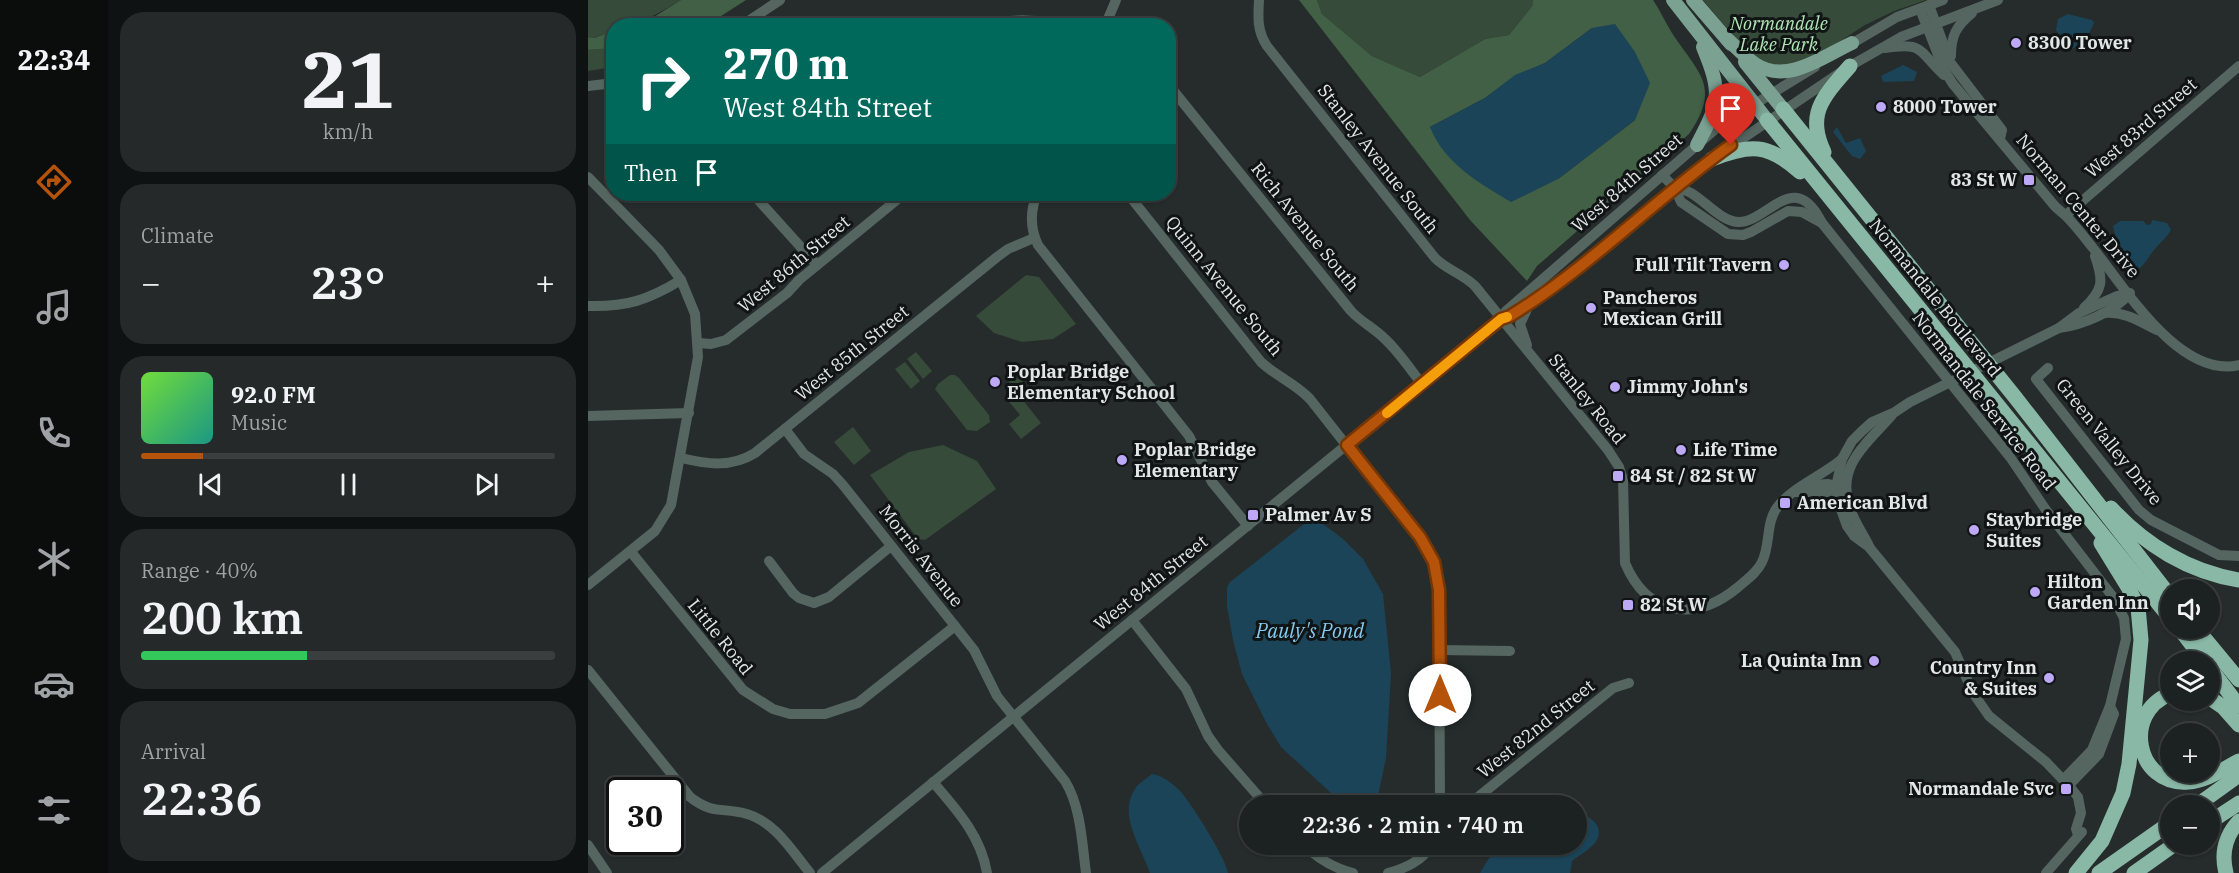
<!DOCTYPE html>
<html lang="en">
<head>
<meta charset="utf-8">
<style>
	:root { --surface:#1c2121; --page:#25292a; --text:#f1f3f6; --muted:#a0a3a5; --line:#3a3e3f; --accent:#b45309 }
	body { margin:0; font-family:"IBM Plex Serif",serif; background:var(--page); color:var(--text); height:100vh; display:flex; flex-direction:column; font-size:22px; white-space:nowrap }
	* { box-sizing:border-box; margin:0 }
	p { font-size:20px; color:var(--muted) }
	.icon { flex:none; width:33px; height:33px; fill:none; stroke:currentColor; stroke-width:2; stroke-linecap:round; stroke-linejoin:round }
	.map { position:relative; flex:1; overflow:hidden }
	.sheet { display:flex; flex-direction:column; gap:12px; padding:12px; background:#0f1212; width:480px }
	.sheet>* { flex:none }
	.top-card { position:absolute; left:18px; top:18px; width:570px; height:183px; border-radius:24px; box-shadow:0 2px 4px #0004,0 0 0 2px var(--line); background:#00695c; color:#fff; overflow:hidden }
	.controls { position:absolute; left:1572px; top:579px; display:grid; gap:12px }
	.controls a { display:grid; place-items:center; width:60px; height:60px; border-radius:50%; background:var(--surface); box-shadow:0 2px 4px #0004,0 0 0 2px var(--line); font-size:30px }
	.speed { position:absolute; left:18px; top:777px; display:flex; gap:12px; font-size:30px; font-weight:700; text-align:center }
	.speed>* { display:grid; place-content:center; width:78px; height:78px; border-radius:50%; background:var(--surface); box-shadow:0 2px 4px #0004,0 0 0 2px var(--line); line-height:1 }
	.speed .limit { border:3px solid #111; border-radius:9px; background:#fff; color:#111 }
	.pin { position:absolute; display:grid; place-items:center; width:51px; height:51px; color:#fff; margin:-62px -26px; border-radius:50% 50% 50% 0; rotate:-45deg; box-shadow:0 0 6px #0007 }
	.pin .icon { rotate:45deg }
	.me { position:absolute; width:66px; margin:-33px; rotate:0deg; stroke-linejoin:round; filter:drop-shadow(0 0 4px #0008) }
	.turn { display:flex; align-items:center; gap:21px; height:126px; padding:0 18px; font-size:27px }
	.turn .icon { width:78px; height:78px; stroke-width:2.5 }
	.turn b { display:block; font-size:42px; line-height:51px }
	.then { display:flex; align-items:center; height:57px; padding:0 18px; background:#0003; gap:12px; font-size:22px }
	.big { font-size:45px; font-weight:600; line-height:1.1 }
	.sheet .card { flex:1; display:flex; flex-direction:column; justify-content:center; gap:9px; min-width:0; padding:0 21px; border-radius:24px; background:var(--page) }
	.sheet .dial { align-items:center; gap:0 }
	.dial b { font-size:78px; line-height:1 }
	.song { display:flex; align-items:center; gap:18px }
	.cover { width:72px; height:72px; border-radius:9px; background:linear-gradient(135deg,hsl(100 70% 55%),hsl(170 70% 35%)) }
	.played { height:6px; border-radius:3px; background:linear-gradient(90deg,var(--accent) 15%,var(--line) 15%) }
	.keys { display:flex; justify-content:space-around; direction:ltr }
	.heat { display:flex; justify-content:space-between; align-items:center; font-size:33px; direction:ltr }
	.charge { height:9px; border-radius:4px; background:linear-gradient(90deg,#34c759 40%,var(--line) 0) }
	.trip { position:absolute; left:651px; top:795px; width:348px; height:60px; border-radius:30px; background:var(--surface); box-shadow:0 2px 4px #0004,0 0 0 2px var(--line); font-weight:600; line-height:60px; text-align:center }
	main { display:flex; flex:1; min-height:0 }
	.tab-bar { display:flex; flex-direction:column; width:108px; justify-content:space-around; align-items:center; background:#0b0d0d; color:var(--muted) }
	.tab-bar .icon { width:42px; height:42px }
	.tab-bar .on { color:var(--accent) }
	.tab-bar b { font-size:27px; color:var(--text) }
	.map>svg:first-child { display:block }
	.green { fill:#364b39 }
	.forest { fill:#416045; fill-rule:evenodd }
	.water { fill:#1b4458 }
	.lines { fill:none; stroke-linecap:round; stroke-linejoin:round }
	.minor { stroke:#54665f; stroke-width:10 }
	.major { stroke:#7aa192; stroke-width:14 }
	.highway { stroke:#89b8a6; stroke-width:15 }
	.route-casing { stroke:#753606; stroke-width:15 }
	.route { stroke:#b45309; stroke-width:10 }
	.slow { stroke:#f59e0b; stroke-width:10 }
	.poi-dot { fill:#bda9f5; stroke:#111414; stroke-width:2 }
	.labels { text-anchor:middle; stroke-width:6; stroke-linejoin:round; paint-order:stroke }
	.park-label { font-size:18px; font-style:italic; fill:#b0e7b6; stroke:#111414 }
	.poi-label { font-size:18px; font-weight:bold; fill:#e2e6e6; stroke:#111414; text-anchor:start }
	.street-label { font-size:18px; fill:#e2e6e6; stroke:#111414 }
	.water-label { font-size:20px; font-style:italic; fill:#85cbf0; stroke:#111414 }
</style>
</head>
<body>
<main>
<nav class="tab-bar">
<b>22:34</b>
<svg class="icon on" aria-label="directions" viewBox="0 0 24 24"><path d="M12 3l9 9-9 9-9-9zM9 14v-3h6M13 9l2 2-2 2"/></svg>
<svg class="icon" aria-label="music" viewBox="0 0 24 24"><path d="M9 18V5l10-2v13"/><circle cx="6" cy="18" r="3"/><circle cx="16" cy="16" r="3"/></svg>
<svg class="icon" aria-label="phone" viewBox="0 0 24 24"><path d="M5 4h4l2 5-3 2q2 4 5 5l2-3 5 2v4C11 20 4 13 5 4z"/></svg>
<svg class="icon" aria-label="climate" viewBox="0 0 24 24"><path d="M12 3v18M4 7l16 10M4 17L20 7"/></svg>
<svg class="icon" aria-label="car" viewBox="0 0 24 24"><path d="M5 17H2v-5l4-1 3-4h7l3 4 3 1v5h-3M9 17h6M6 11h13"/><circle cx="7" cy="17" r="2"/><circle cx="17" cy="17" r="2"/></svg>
<svg class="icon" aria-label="filters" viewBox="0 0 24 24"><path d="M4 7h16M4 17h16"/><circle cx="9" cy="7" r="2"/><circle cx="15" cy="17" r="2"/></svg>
</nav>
<section class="sheet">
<div class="card dial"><b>21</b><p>km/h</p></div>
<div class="card"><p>Climate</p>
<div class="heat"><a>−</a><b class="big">23°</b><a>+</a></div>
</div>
<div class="card">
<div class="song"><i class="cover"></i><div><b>92.0 FM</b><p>Music</p></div></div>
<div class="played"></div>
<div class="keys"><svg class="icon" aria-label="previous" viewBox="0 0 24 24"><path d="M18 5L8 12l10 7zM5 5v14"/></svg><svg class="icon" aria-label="pause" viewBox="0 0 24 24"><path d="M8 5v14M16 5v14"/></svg><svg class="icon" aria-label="next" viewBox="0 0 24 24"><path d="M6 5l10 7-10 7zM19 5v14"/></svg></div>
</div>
<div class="card"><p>Range · 40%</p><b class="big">200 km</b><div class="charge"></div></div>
<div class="card"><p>Arrival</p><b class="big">22:36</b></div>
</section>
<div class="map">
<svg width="1651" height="873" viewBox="0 0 1651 873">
	<rect width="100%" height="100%" fill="#262c2c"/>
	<g class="green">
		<path d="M0,0h93c-22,13 -41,25 -67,26l-1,5 -20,7 -5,-1z"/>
		<polygon points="729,0 945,0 945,5 921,35 897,39 832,77 784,56 734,14"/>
		<polygon points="1115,0 1338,0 1306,11 1277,25 1220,62 1187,69 1158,51"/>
		<polygon points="25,48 25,67 0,71 0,50"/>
		<polygon points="438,275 451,277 488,324 465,339 434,342 406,333 388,316"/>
		<polygon points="328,352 344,371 335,379 319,359"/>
		<polygon points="317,362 332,381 323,389 307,369"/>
		<polygon points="362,375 367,375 371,378 401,415 402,422 389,431 379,430 347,389 350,384"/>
		<polygon points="430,375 440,388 431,395 453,423 433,439 421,424 432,415 418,398 427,391 421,382"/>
		<polygon points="265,427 283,451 266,465 246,442"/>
		<polygon points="355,445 389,461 408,489 337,540 330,539 282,475 321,452"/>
	</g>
	<g class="forest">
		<polygon points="93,0 158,0 119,25 41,25 66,17"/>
		<path d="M711,0h18l5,14 50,42 48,21 65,-38 24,-4 24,-30v-5h120c7,10 12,22 19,33 26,40 50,53 17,101l-152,132 -10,15 -57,-61zM1004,28l43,92 -77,59 -128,-52 55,-29 30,-22 30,-13z"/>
		<polygon points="25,31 25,48 0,50 0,37 6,38"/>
	</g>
	<g class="water">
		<polygon points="1480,14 1504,20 1506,23 1500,36 1494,38 1493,44 1484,49 1476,43 1468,30 1470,19"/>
		<path d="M1027,24l20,28 15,31 -15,37 -77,59 -47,23c-32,-19 -67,-39 -81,-75l55,-29 30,-23 30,-12 47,-35z"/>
		<polygon points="1315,65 1329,72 1326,81 1295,82 1293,76"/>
		<polygon points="1249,127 1258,143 1272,138 1278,151 1272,159 1264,156 1245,132"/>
		<path d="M1564,220l15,3 4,7c-5,9 -14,15 -20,24 -4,6 -7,10 -12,15l-4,-1 -19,-29 -3,-13 7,-5h23l4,4 4,-1z"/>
		<polygon points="720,521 735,524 755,539 775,559 795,594 803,673 798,758 790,796 785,805 756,805 693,747 678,722 654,674 645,640 639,606 639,587 642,582"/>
		<path d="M564,774c10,1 21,10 28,17 10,10 47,69 48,82h-78c-9,-27 -34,-60 -13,-87 4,-4 10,-8 15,-12z"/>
		<path d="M989,814c15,1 29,14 18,29 -6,7 -16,12 -23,18l-2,12h-90l9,-15 16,-13 71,-1z"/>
	</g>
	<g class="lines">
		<g class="minor">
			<path d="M671,0c-1,17 -2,31 8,46l168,212c12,12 28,16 40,28l133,164 11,17 4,13 2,83c22,52 69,60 112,25 9,-8 20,-15 25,-26 9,-18 3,-41 17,-57 16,-19 44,-30 63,-46"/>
			<polyline points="1341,5 1362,62 1414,130 1412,139"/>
			<path d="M1332,9l24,61 9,14 100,120c4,5 9,8 13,12 10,10 19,22 27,32 32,40 87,131 146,117"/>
			<polyline points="153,26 192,0"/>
			<path d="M395,26c27,-8 58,-7 85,0"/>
			<polyline points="517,26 528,0"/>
			<polyline points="1258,47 1309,17 1355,0"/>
			<path d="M1297,48c40,-6 33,3 59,27"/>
			<path d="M1363,56c0,-20 5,-30 21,-43"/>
			<path d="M580,84l183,227c10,11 23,17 34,28 14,13 25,30 37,45"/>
			<polyline points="0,86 26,83"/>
			<polyline points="1074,175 1086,187 1093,202 1140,234 1155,235 1163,232 1200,211 1214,212 1234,223"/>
			<polyline points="0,177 71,250 93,280 107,314 110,357 83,505 67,531 0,585"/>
			<path d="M1086,187c5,2 12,3 17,6 14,8 30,28 47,29 30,1 56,-56 84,1l188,234 36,53 67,87 11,21 2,21 -16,67 -18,44 -28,29"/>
			<polyline points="165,194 229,265"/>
			<path d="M449,194c-7,17 -7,34 1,51l151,191 23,46 36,44"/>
			<path d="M540,194l133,168c15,14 35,22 49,37l118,150 10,27 1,14 1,216"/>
			<polyline points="1478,215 1651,66"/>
			<path d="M0,306c39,1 60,-6 93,-26"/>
			<path d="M1496,308c19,-18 20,-27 11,-52"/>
			<path d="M1516,313c20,-2 35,8 53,17"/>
			<polyline points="915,316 918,311 1131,126 1227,67"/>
			<path d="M1471,328c23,-3 55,-16 70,-34"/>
			<polyline points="110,343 123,344 138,340 199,293 211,280 316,194"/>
			<polyline points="939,345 932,324 940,307"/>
			<polyline points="1460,368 1448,379 1551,510 1563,520 1631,555 1651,556"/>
			<polyline points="0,416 101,413"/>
			<path d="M197,429l19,25 29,20 10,11 131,165 23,46 68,85c16,26 17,62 21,92"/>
			<path d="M93,458c26,6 50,10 74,-5l242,-196 11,-8 26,-11"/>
			<polyline points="1214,486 1239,484 1255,487"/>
			<polyline points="1207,492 1240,492 1248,487"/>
			<path d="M1281,546c-6,-13 -15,-24 -19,-38 -15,-43 18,-65 42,-93"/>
			<polyline points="43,552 155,690 185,709 202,714 237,714 270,703 367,626"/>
			<polyline points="181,561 205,593 211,598 226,603 241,597 303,546"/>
			<polyline points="544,620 598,689 620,736 630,750 679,806"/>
			<polyline points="851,650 922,651"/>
			<path d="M0,670l102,127c23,18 33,10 57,17 28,8 45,37 63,59"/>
			<path d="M345,782c24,28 48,54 54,91"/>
			<polyline points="1481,785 1511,754 1526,714 1522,706"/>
			<polyline points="879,806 1025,688 1041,683"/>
			<polyline points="1490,835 1488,829 1493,813 1490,797 1482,787 1458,762 1401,716 1385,693 1367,652 1281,547 1266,536 1259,526 1250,501 1248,487 1254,459 1264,441 1274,431 1284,422 1307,412 1322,402 1471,328 1491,313 1529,296 1542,293"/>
			<path d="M715,844c15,15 30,24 50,29"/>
			<polyline points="0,845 19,873"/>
			<polyline points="234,873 913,319 922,316 974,282 1086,187 1124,159 1262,66 1313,37 1410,0"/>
			<path d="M800,873c19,-5 33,-12 45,-29"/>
			<polyline points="1458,873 1494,832"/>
		</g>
		<g class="major">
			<polyline points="1085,0 1179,120"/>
			<polyline points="1105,0 1143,44"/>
			<path d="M1139,39c9,8 18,18 28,25 32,21 67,-7 97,-21"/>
			<polyline points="1157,62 1195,109"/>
			<path d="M1109,145c23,-43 25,-52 6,-98"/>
		</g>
		<g class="highway">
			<polyline points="1195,109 1427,397 1582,596"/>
			<polyline points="1179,120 1582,618"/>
			<path d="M1236,152c-19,-39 1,-57 26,-86"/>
			<path d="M1124,159c38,-15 56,-16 88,13"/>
			<path d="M1523,508c34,37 78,64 128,72"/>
			<polyline points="1591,628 1617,662"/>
			<polyline points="1608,628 1651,680"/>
			<polyline points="1622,668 1651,706"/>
			<path d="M1582,694c-48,19 -34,92 18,88 18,-1 35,-13 51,-21"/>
			<polyline points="1622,698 1635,707 1651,725"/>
			<polyline points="1608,806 1651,775"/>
			<polyline points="1622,822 1651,803"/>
			<polyline points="1488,873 1514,841 1535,793 1541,764 1553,640 1550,607 1540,587 1513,543"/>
			<polyline points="1511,873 1582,823"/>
			<polyline points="1546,873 1587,844"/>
			<path d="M1638,873c-5,-20 -1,-37 13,-52"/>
		</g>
	</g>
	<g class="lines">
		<defs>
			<path id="route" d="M852,695l-1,-105 -5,-28 -14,-25 -73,-92 154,-126 9,-3c80,-49 145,-117 221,-171"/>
		</defs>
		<use href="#route" class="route-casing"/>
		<use href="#route" class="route"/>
		<polyline class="slow" points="799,413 913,319 919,317"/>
	</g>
	<g class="poi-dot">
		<circle cx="1428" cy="43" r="6"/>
		<circle cx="1293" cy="107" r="6"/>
		<rect x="1435" y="174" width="12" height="12" rx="3"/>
		<circle cx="1196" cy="265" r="6"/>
		<circle cx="1003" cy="308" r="6"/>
		<circle cx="407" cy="382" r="6"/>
		<circle cx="1027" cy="387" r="6"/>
		<circle cx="1093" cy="450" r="6"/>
		<circle cx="534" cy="460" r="6"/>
		<rect x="1024" y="470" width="12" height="12" rx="3"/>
		<rect x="1191" y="497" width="12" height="12" rx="3"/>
		<rect x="659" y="509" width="12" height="12" rx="3"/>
		<circle cx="1386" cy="530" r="6"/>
		<circle cx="1447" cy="592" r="6"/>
		<rect x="1034" y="599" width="12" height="12" rx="3"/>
		<circle cx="1286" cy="661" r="6"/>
		<circle cx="1461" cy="678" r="6"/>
		<rect x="1472" y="783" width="12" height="12" rx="3"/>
	</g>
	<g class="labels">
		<g class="park-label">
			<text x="1191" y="30">Normandale<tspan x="1191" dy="21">Lake Park</tspan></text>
		</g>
		<g class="poi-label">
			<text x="1440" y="49">8300 Tower</text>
			<text x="1305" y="113">8000 Tower</text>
			<text x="1429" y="186" text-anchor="end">83 St W</text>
			<text x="1184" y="271" text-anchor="end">Full Tilt Tavern</text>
			<text x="1015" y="304">Pancheros<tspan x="1015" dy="21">Mexican Grill</tspan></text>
			<text x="419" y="378">Poplar Bridge<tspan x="419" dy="21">Elementary School</tspan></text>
			<text x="1039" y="393">Jimmy John's</text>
			<text x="546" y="456">Poplar Bridge<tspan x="546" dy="21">Elementary</tspan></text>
			<text x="1105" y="456">Life Time</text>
			<text x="1042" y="482">84 St / 82 St W</text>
			<text x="1209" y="509">American Blvd</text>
			<text x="677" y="521">Palmer Av S</text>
			<text x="1398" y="526">Staybridge<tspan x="1398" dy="21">Suites</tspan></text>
			<text x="1459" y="588">Hilton<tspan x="1459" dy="21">Garden Inn</tspan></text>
			<text x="1052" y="611">82 St W</text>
			<text x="1274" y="667" text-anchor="end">La Quinta Inn</text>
			<text x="1449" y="674" text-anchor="end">Country Inn<tspan x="1449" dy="21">&amp; Suites</tspan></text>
			<text x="1466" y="795" text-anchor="end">Normandale Svc</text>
		</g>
		<g class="street-label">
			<text transform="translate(1553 128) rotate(-41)" y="6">West 83rd Street</text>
			<text transform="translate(790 159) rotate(52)" y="6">Stanley Avenue South</text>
			<text transform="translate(1039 183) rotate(-41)" y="6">West 84th Street</text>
			<text transform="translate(1490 206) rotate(50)" y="6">Norman Center Drive</text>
			<text transform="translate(717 227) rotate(51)" y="6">Rich Avenue South</text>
			<text transform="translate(206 264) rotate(-40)" y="6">West 86th Street</text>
			<text transform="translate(636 286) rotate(51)" y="6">Quinn Avenue South</text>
			<text transform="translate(1347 298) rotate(51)" y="6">Normandale Boulevard</text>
			<text transform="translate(264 353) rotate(-39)" y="6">West 85th Street</text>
			<text transform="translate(999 399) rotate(51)" y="6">Stanley Road</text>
			<text transform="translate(1396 401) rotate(52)" y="6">Normandale Service Road</text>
			<text transform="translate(1521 442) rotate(51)" y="6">Green Valley Drive</text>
			<text transform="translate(333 556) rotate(52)" y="6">Morris Avenue</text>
			<text transform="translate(563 583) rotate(-39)" y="6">West 84th Street</text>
			<text transform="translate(132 637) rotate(51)" y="6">Little Road</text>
			<text transform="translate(948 729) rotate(-39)" y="6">West 82nd Street</text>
		</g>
		<g class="water-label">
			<text x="722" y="638">Pauly's Pond</text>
		</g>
	</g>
</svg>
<div class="controls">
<a><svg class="icon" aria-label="sound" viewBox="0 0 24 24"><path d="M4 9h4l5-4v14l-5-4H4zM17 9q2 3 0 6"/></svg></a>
<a><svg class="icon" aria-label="layers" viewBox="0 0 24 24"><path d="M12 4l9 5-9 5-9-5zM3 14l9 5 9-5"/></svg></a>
<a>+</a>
<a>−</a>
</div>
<div class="speed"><div class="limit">30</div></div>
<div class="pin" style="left:1143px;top:145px;background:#d93025"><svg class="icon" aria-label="arrive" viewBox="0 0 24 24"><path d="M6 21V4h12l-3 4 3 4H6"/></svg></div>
<svg class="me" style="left:852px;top:695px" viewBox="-20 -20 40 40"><circle r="19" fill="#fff"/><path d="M0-13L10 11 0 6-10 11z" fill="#b45309"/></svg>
<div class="trip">22:36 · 2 min · 740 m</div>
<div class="top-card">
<div class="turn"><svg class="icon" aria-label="right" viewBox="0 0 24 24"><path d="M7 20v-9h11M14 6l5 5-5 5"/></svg><div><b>270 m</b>West 84th Street</div></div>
<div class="then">Then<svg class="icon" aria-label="arrive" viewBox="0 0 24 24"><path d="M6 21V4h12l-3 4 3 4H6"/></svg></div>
</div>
</div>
</main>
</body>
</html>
